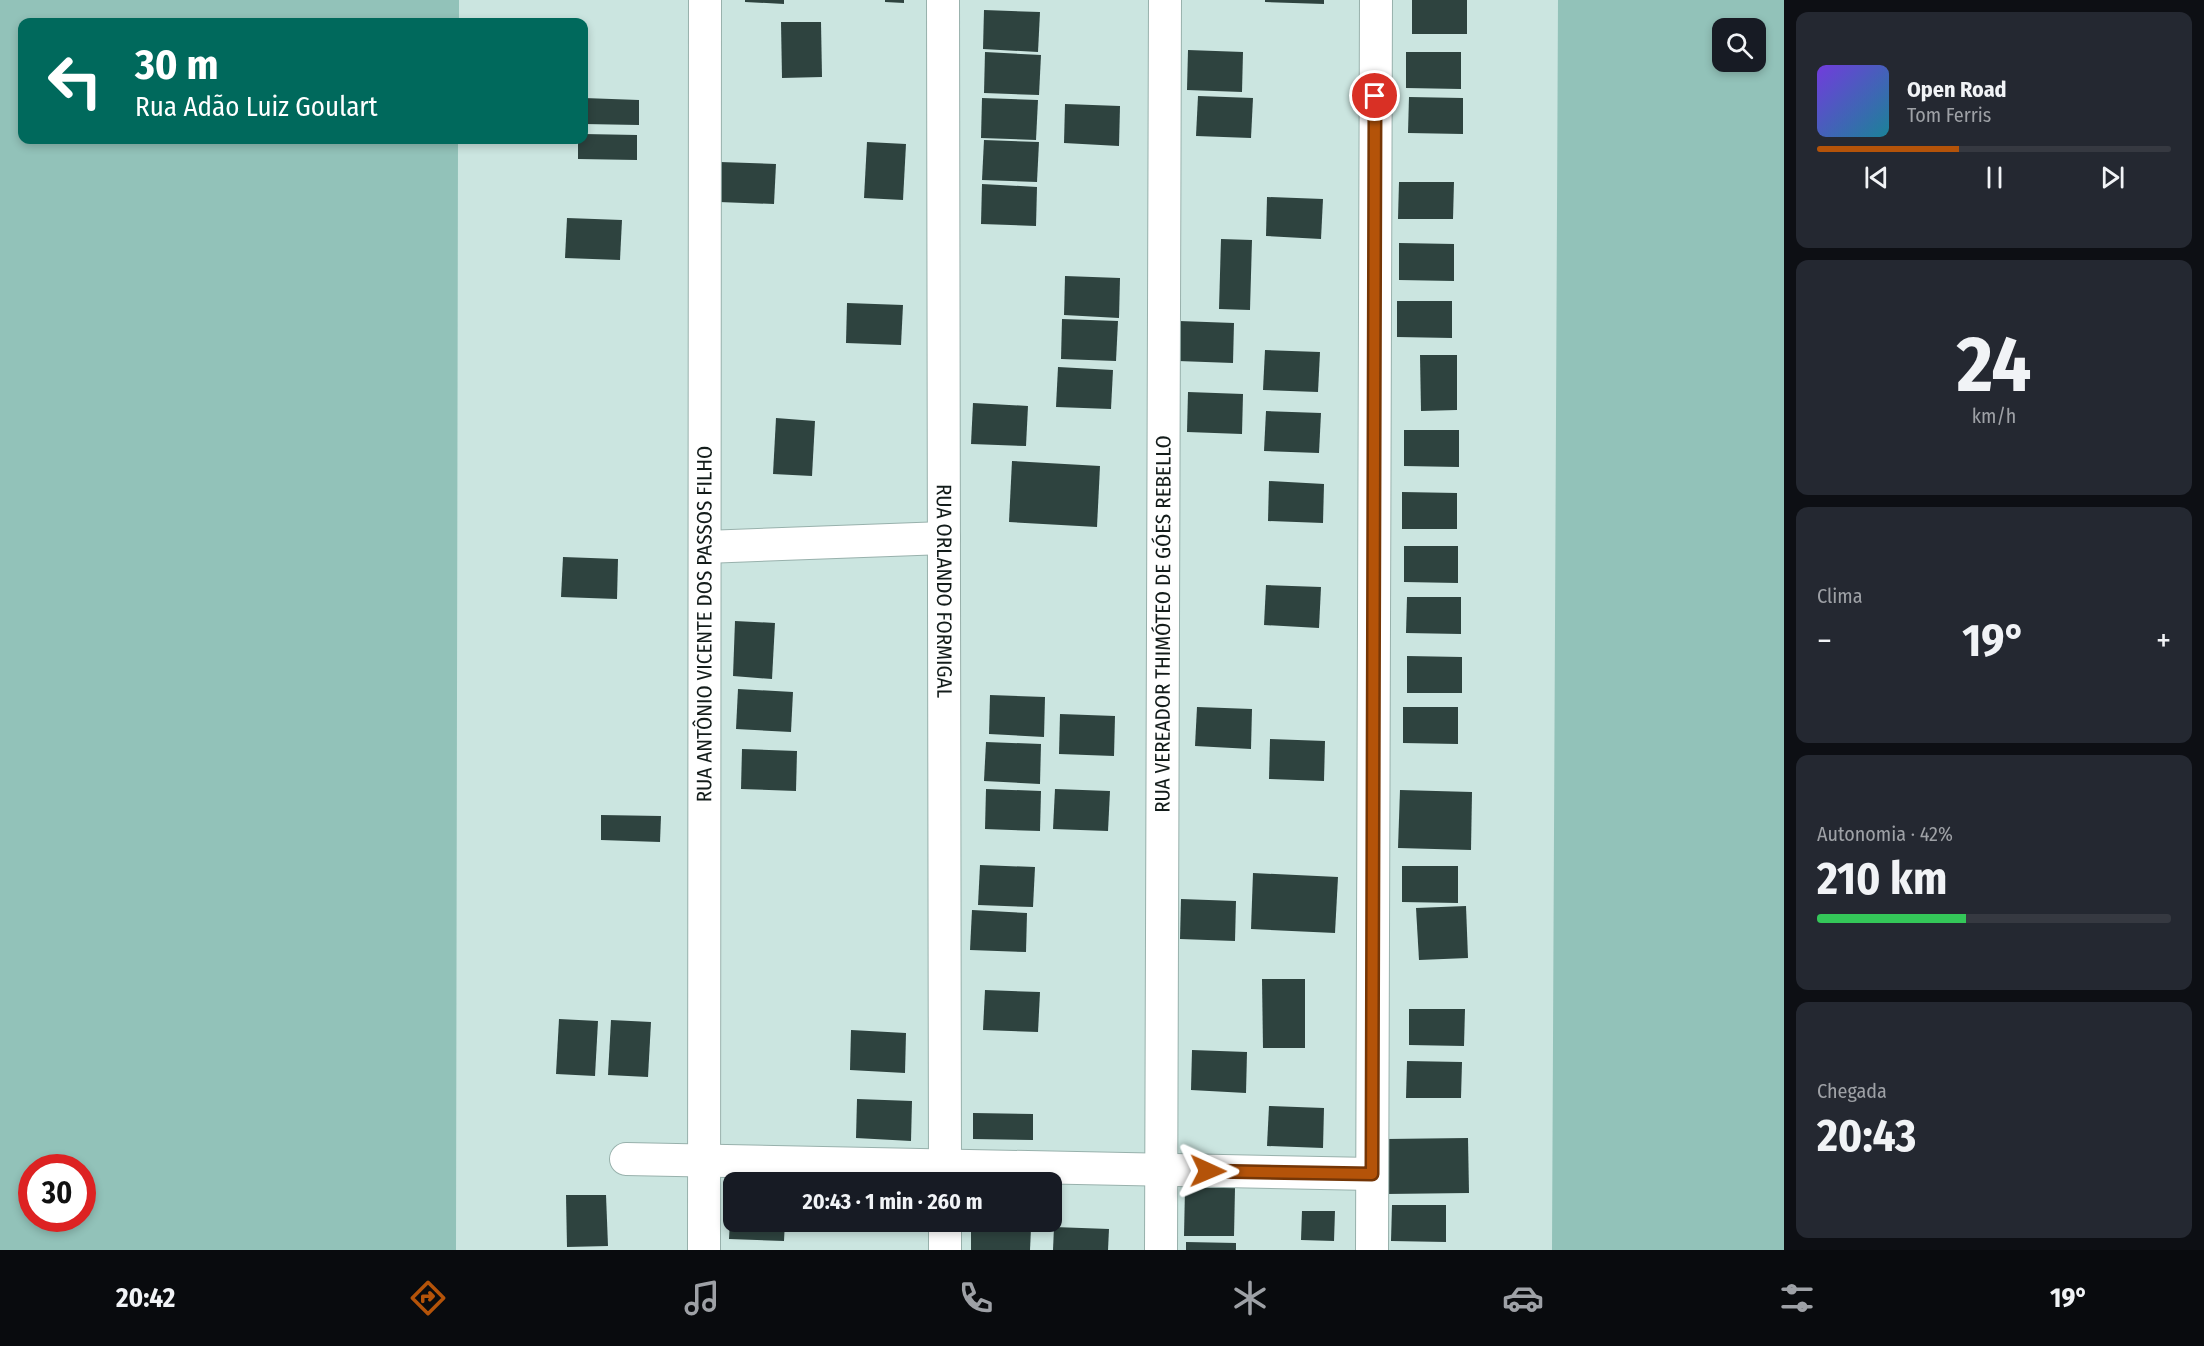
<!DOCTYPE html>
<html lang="pt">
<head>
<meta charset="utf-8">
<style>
	:root { --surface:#171b24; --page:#242831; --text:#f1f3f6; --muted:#9ea1a6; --line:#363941; --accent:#b45309 }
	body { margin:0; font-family:"Fira Sans Condensed",sans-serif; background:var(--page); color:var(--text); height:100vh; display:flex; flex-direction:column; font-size:22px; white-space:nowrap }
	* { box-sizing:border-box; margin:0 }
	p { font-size:20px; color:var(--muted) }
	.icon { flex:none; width:33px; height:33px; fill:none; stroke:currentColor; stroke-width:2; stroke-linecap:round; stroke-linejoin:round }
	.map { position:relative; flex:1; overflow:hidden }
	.details { display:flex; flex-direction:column; gap:12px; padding:12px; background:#0d0f14; width:420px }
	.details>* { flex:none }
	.guide { position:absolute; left:18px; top:18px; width:570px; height:126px; border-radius:12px; box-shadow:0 3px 9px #0003; background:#00695c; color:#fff; overflow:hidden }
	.controls { position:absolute; left:1712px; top:18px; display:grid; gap:12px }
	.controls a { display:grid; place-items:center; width:54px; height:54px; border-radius:12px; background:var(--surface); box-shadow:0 3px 9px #0003; font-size:30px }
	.speed { position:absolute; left:18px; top:1154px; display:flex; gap:12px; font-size:30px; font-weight:700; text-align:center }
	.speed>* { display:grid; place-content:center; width:78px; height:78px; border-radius:50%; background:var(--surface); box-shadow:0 3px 9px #0003; line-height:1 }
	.speed .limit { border:9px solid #d22; background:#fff; color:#111 }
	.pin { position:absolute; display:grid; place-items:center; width:51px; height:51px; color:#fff; margin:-26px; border:3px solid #fff; border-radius:50%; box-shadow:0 2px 6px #0007 }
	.me { position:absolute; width:66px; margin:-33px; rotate:91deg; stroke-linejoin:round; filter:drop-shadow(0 0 4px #0008) }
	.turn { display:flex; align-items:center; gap:21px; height:126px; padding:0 18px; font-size:27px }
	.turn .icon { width:78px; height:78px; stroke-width:2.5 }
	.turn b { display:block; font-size:42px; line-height:51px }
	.big { font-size:45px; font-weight:700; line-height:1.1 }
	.details .widget { flex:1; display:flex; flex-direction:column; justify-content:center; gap:9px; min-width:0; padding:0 21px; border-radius:12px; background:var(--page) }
	.details .dial { align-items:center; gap:0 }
	.dial b { font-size:78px; line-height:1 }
	.song { display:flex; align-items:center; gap:18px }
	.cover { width:72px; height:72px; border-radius:9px; background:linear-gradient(135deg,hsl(260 70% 55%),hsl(190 70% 35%)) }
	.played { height:6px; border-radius:3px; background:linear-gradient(90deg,var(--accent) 40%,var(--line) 40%) }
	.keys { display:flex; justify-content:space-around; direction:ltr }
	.heat { display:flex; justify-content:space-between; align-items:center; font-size:33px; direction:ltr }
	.charge { height:9px; border-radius:4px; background:linear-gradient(90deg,#34c759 42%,var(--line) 0) }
	.trip { position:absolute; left:723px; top:1172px; width:339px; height:60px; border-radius:12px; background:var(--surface); box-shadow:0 3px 9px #0003; font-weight:700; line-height:60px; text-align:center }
	.menu { display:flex; height:96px; justify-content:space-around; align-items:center; background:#090b0e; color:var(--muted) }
	.menu .icon { width:42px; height:42px }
	.menu .current { color:var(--accent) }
	.menu b { font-size:27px; color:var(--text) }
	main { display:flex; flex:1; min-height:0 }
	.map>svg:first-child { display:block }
	.green { fill:#92c2b9; fill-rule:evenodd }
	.building { fill:#2e433f }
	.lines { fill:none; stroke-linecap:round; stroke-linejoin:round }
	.street-casing { stroke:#98b1ac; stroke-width:34 }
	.street { stroke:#fff; stroke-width:32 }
	.route-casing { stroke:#753606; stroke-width:15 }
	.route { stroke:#b45309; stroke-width:10 }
	.labels { text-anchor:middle; stroke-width:6; stroke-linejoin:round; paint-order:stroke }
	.street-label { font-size:21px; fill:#131c1a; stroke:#fff }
</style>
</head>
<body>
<main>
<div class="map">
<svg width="1784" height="1250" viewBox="0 0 1784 1250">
	<rect width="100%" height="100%" fill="#cbe5e0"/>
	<g class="green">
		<path d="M0,0h459v22h-437v118h436l-2,1110h-456zM32,1167h50v51h-50z"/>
		<path d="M1558,0h226v1250h-232zM1722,28h33v34h-33z"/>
	</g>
	<g class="building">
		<polygon points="745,0 784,0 784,4 745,2"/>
		<polygon points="885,0 904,0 904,3 885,2"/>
		<polygon points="1265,0 1324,0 1324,4 1265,2"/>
		<rect x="1412" y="0" width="55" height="34"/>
		<polygon points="984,10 1040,12 1038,52 983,49"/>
		<polygon points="781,22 821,22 822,77 782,78"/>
		<polygon points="1188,50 1243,52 1242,92 1187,90"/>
		<polygon points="985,52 1041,55 1039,95 984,93"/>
		<polygon points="1406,52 1461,52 1461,89 1406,88"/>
		<polygon points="1198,96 1253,98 1251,138 1196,136"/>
		<polygon points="1409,97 1463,98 1463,134 1408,133"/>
		<polygon points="584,98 639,100 639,125 584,124"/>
		<polygon points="982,98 1038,100 1036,140 981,138"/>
		<polygon points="1065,104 1120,106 1119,146 1064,143"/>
		<polygon points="584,134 637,135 637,160 578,159 578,140 584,140"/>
		<polygon points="984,140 1039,142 1037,182 982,180"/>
		<polygon points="867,142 906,144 903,200 864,198"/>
		<polygon points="720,162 776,164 774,204 719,202"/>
		<polygon points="1399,182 1454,182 1453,219 1398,219"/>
		<polygon points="982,184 1037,187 1036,226 981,224"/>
		<polygon points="1267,197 1323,199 1321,239 1266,236"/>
		<polygon points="567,218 622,220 620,260 565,258"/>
		<polygon points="1221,239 1252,240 1250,310 1219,309"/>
		<polygon points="1399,243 1454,244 1454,281 1399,280"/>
		<polygon points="1065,276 1120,278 1119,318 1064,315"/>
		<polygon points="1397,301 1452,301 1452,338 1397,337"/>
		<polygon points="847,303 903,305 901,345 846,343"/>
		<polygon points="1062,319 1118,321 1116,361 1061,359"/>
		<polygon points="1179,321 1234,323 1233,363 1178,361"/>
		<polygon points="1265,350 1320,352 1318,392 1263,390"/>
		<polygon points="1420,355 1457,355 1457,410 1421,411"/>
		<polygon points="1058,367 1113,370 1111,409 1056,407"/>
		<polygon points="1188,392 1243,394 1242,434 1187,432"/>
		<polygon points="973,403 1028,406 1026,446 971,444"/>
		<polygon points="1266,411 1321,413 1319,453 1264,451"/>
		<polygon points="776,418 815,421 812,476 773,474"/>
		<polygon points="1404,430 1459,430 1459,467 1404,466"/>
		<polygon points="1012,461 1100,466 1097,527 1009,522"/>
		<polygon points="1269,481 1324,484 1323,523 1268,521"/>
		<polygon points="1402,492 1457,493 1457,529 1402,529"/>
		<polygon points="1404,546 1458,546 1458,583 1404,582"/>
		<polygon points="563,557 618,559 617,599 561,597"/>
		<polygon points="1266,585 1321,587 1319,628 1264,625"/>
		<polygon points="1407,597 1461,597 1461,634 1406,633"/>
		<polygon points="735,621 775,623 772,679 733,676"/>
		<polygon points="1407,656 1462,657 1462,693 1407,693"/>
		<polygon points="738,689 793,692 791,732 736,729"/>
		<polygon points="990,695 1045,697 1044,737 989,734"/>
		<polygon points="1197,707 1252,709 1251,749 1195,746"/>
		<polygon points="1403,707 1458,707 1458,744 1403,743"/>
		<polygon points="1060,714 1115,716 1114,756 1059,754"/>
		<polygon points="1270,739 1325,741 1324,781 1269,779"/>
		<polygon points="986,742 1041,744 1040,784 984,781"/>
		<polygon points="742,749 797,751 796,791 741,789"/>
		<polygon points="986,789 1041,791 1040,831 985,829"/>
		<polygon points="1055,789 1110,791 1108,831 1053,829"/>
		<polygon points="1400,790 1472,792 1471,850 1398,848"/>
		<polygon points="601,815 661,816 660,842 601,840"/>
		<polygon points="980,865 1035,867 1033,907 978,905"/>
		<polygon points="1402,866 1458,866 1458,903 1402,902"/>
		<polygon points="1253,873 1338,877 1335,933 1251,929"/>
		<polygon points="1181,899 1236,901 1235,941 1180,939"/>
		<polygon points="1466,906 1468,958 1419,960 1416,908"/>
		<polygon points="972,910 1027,913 1026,952 970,950"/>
		<polygon points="1262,979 1305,979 1305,1048 1263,1048"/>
		<polygon points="985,990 1040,992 1038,1032 983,1030"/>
		<polygon points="1409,1009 1465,1009 1464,1046 1409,1045"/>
		<polygon points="559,1019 598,1021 595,1076 556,1074"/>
		<polygon points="611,1020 651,1022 648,1077 608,1075"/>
		<polygon points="851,1030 906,1033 905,1073 850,1070"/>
		<polygon points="1192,1050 1247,1052 1246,1093 1191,1090"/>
		<polygon points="1407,1061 1462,1062 1461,1098 1406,1098"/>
		<polygon points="857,1099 912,1101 911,1141 856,1138"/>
		<polygon points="1269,1106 1324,1108 1323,1148 1267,1146"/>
		<polygon points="973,1113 1033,1114 1033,1140 973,1139"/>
		<polygon points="1468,1138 1469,1193 1386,1194 1386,1139"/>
		<polygon points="1185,1188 1235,1188 1234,1236 1184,1236"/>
		<polygon points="566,1195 606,1195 608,1246 567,1247"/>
		<polygon points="731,1199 734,1199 734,1221 785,1221 784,1241 729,1239"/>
		<polygon points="1392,1205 1446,1205 1446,1242 1391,1241"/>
		<polygon points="1302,1211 1335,1211 1334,1241 1301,1240"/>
		<polygon points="971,1227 1031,1228 1030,1250 971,1250"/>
		<polygon points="1054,1227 1109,1229 1108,1250 1053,1250"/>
		<polygon points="1186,1242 1236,1243 1236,1250 1186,1250"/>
	</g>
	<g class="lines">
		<defs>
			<g id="street">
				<path id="s1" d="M943,0l2,1182"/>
				<polyline points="705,547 944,538"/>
				<polyline points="626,1159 1372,1174"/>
				<polyline points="945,1221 945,1250"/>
				<path id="s2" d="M704,1250l1,-1250"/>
				<path id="s3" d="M1161,1250l4,-1250"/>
				<polyline points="1372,1250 1376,0"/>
			</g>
		</defs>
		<use href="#street" class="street-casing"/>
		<use href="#street" class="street"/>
	</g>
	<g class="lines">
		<defs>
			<polyline id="route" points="1208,1171 1372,1174 1375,96"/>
		</defs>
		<use href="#route" class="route-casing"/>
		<use href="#route" class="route"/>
	</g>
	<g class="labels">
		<g class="street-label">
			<text dy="7" stroke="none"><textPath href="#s1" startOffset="591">RUA ORLANDO FORMIGAL</textPath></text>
			<text dy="7" stroke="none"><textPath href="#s2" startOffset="626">RUA ANTÔNIO VICENTE DOS PASSOS FILHO</textPath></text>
			<text dy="7" stroke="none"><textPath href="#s3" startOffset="626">RUA VEREADOR THIMÓTEO DE GÓES REBELLO</textPath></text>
		</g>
	</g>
</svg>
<div class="controls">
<a><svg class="icon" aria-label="search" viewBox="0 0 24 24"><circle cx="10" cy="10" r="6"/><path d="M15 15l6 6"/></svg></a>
</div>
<div class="speed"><div class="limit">30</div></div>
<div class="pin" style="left:1375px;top:96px;background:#d93025"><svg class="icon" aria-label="arrive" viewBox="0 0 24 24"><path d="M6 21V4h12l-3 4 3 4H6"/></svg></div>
<svg class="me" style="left:1208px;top:1171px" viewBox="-20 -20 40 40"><path d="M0-17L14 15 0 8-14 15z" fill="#b45309" stroke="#fff" stroke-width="4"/></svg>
<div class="trip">20:43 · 1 min · 260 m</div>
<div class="guide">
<div class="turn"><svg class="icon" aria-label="left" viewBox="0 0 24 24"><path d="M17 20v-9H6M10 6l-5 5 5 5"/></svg><div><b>30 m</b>Rua Adão Luiz Goulart</div></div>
</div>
</div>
<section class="details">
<div class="widget">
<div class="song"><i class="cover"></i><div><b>Open Road</b><p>Tom Ferris</p></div></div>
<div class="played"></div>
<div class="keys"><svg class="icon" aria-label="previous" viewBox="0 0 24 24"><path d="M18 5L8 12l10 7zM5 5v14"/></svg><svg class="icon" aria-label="pause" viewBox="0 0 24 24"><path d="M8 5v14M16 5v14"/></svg><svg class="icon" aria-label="next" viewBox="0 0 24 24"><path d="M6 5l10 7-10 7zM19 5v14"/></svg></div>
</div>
<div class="widget dial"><b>24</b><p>km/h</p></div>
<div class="widget"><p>Clima</p>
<div class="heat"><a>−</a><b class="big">19°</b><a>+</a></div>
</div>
<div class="widget"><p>Autonomia · 42%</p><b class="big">210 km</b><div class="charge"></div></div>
<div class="widget"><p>Chegada</p><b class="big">20:43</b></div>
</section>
</main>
<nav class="menu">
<b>20:42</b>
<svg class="icon current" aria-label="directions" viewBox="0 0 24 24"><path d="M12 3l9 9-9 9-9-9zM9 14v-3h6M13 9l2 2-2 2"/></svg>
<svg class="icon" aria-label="music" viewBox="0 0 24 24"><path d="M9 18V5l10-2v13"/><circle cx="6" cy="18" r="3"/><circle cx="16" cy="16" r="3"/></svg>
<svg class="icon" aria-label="phone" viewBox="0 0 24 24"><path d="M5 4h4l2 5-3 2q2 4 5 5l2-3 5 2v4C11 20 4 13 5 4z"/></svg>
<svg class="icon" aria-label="climate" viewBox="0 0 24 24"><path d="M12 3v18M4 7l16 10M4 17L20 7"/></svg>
<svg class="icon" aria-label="car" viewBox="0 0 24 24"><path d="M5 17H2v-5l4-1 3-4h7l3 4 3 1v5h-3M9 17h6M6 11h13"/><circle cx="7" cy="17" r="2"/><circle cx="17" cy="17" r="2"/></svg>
<svg class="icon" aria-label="filters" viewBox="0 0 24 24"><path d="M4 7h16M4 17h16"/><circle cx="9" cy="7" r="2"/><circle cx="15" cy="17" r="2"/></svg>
<b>19°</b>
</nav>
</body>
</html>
